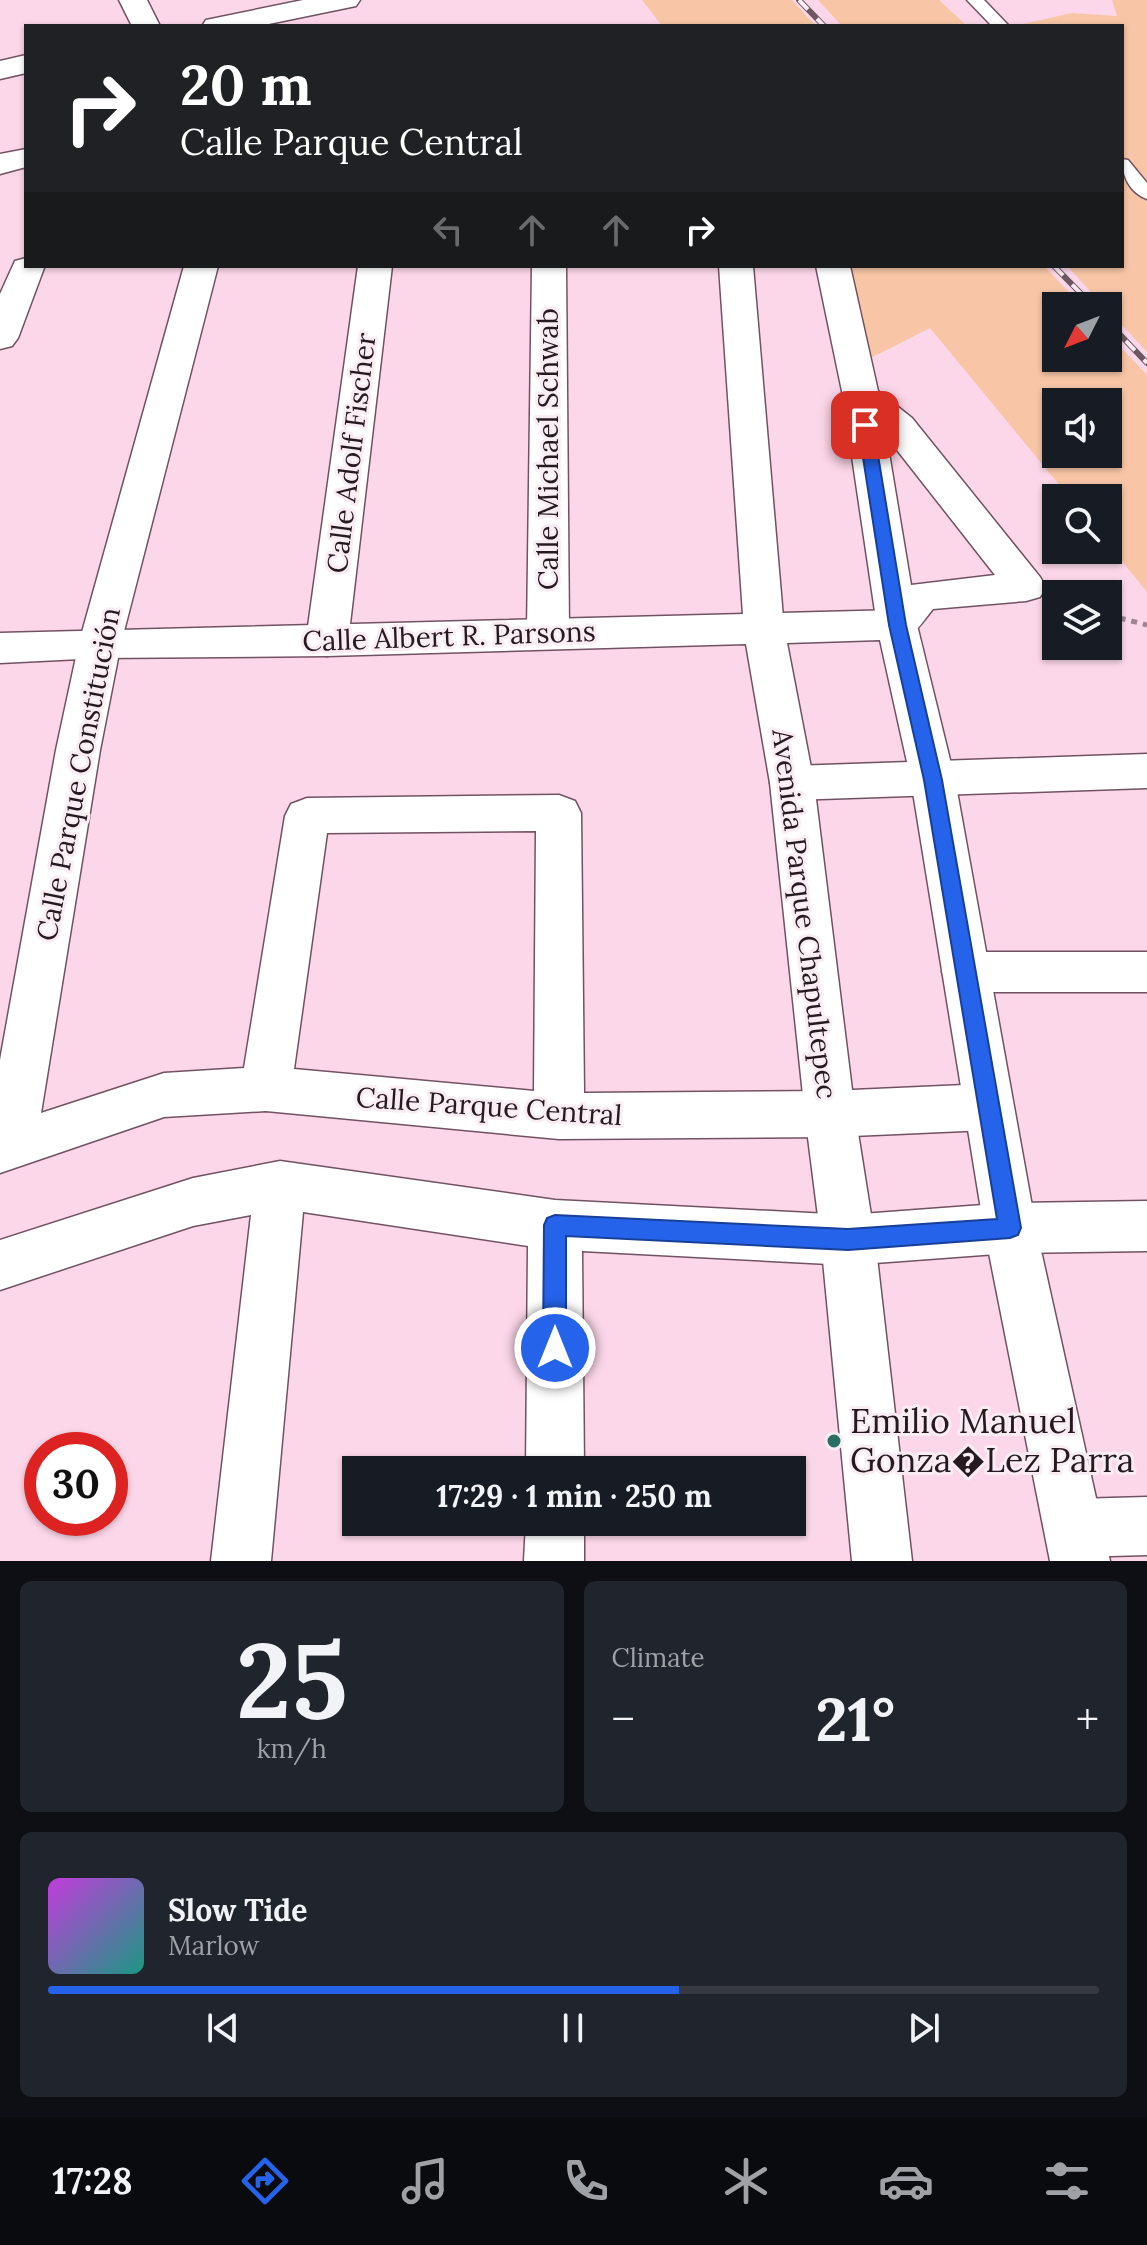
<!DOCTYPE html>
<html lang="en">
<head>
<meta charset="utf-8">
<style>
	:root { --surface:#171b24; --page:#20242c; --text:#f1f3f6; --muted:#9ea1a6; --line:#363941; --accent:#2563eb }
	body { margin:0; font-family:Lora,serif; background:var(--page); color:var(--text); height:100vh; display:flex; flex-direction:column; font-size:30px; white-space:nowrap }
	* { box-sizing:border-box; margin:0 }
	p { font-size:26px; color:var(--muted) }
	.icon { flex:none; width:44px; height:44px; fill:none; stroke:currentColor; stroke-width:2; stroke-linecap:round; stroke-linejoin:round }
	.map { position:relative; height:1561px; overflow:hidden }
	.side { display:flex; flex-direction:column; gap:20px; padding:20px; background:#0d0f14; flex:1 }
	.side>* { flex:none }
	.hud { position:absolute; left:24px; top:24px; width:1100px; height:244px; border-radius:0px; box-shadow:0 2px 6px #0004; background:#202124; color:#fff; overflow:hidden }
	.needle { width:52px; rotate:228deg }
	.buttons { position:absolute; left:1042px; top:292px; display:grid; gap:16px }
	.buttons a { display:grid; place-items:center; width:80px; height:80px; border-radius:0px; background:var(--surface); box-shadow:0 2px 6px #0004; font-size:40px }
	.speed { position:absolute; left:24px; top:1432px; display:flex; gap:16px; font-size:40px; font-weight:700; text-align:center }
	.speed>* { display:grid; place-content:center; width:104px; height:104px; border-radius:50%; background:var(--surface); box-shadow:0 2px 6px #0004; line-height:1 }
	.speed .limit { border:12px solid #d22; background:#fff; color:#111 }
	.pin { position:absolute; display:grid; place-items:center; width:68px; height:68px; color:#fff; margin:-34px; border-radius:16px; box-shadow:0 4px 12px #0006 }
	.me { position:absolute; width:88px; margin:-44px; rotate:0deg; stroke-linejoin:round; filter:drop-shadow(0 0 6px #0008) }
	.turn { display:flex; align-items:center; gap:28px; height:168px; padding:0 24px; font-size:36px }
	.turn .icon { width:104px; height:104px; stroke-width:2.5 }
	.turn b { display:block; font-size:56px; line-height:68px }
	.lanes { display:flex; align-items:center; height:76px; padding:0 24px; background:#0003; justify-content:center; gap:40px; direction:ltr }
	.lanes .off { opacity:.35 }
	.big { font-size:60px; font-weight:700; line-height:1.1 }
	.side .tile { flex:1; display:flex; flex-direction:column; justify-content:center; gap:12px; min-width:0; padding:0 28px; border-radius:12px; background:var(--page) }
	.side .dial { align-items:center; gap:0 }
	.dial b { font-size:104px; line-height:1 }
	.song { display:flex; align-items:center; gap:24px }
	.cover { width:96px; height:96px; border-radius:12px; background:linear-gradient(135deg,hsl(290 70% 55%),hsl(170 70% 35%)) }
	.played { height:8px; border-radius:4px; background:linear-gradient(90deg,var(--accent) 60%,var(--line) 60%) }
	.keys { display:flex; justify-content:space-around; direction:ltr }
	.heat { display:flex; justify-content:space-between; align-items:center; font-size:44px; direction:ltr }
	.side .tiles { flex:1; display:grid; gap:20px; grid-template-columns:1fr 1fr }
	.tile:last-child { grid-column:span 2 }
	.trip { position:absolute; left:342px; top:1456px; width:464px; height:80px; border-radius:0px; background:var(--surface); box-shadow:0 2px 6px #0004; font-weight:700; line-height:80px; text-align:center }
	.tabs { display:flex; height:128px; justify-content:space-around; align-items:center; background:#090b0e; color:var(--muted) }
	.tabs .icon { width:56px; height:56px }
	.tabs .on { color:var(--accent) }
	.tabs b { font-size:36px; color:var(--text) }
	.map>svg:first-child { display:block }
	.green { fill:#f8c6a7; fill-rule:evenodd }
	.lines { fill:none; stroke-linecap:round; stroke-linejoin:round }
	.service-casing { stroke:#715262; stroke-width:3 }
	.minor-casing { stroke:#715262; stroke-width:3 }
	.tertiary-casing { stroke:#715262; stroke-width:3 }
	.path { stroke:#9f8492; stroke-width:5; stroke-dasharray:6 6; stroke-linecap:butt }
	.service { fill:#fff; fill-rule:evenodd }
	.minor { fill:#fff; fill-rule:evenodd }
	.tertiary { fill:#fff; fill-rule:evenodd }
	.rail-casing { stroke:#6d5862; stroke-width:6 }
	.rail { stroke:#faecf3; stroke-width:4; stroke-dasharray:13; stroke-linecap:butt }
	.route { fill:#2563eb; stroke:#184099; stroke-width:2 }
	.poi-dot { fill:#2a6f63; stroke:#faecf3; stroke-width:3 }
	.labels { text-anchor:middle; stroke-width:6; stroke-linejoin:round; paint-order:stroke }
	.street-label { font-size:28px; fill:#261920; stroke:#faecf3 }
	.near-poi-label { font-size:34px; fill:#261920; stroke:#faecf3; text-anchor:start }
</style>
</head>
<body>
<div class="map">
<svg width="1147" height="1561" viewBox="0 0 1147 1561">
	<rect width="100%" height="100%" fill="#fcd7e9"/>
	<g class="green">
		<polygon points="642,0 792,0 816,26 662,26"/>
		<polygon points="818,0 939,0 967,26 842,26"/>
		<polygon points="1112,0 1147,0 1147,352 1108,310 1108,306 1104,306 1067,266 1122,266 1122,26 1014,26 1072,13 1117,16"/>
		<path d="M837,266h207l38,40h-26v52h52v-24l39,41v217l-39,-48v-46h-38l-140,-170 -75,38zM1056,402h52v52h-52z"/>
	</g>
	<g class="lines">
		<defs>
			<g id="service">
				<polygon points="967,0 984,0 1009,26 992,26"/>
				<path d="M1122,159l6,1 19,23v16c-17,-6 -25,-23 -25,-40z"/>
			</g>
			<g id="minor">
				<polygon points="119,0 147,0 160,26 132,26"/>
				<polygon points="303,0 360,0 356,6 259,26 202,26 206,20"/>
				<polygon points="26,55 26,73 0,79 0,61"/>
				<polygon points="26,149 26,167 0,174 0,154"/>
				<polygon points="26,258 26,266 44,268 18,338 12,346 0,349 0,294 15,261"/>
				<path d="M184,266h34l-97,377 -21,107 -59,363 123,-40 80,-5 41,-252 6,-12 16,-6 252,-3 16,6 6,12 3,280 246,-2 157,-7 18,7 7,16 -7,16 -18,7 -157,7 -271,2 -293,-28 -102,6 -164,56v-113l56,-310 23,-107zM536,831l-2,260 -240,-22 33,-236z"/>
				<polygon points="358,266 392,266 348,641 342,652 327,656 312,652 306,641"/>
				<polygon points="532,266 566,266 569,632 563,643 548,647 533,643 527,632"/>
				<polygon points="719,266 753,266 784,629 778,639 764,644 750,639 744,629"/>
				<path d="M816,266h34l28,125 34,27 128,159 6,10 -6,10 -14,4 -93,8c-17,21 -22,35 -50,26l-6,-10 -34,-229zM886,435v1l109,139 -84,10z"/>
				<polygon points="1147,754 1147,788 792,800 776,795 770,783 776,771 792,766"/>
				<polygon points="966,952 1147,952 1147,992 966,992 949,986 942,972 949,958"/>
				<polygon points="280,1161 555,1200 848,1215 1010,1203 1147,1201 1147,1251 1010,1253 848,1265 582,1251 584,1470 526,1470 528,1246 303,1212 271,1561 211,1561 251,1215 193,1226 0,1290 0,1240 193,1178"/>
				<polygon points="1147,1497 1147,1555 1075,1557 1054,1549 1046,1528 1054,1507 1075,1499"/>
				<polygon points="526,1522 584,1522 584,1561 524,1561"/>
			</g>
			<polygon id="tertiary" points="897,610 911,615 917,625 955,780 1036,1228 1110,1561 1050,1561 984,1228 911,780 880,640 787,643 814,783 855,1114 875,1240 912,1561 852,1561 821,1240 805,1114 770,783 746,644 327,656 100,658 0,663 0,633"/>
		</defs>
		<use href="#service" class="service-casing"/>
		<use href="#minor" class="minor-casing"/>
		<use href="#tertiary" class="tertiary-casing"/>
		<polyline class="path" points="1108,615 1147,625"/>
		<use href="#service" class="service"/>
		<use href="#minor" class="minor"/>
		<use href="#tertiary" class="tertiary"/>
		<defs>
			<g id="rail">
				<polyline points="799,0 824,26"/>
				<polyline points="1054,266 1093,306"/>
				<polyline points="1108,322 1147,363"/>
			</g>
		</defs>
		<use href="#rail" class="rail-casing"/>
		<use href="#rail" class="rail"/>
	</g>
	<polygon class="route" points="865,420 873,425 906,625 942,780 1021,1228 1018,1235 1010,1238 848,1250 566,1236 566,1348 563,1356 555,1359 547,1356 543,1348 544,1225 547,1218 555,1215 848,1229 997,1219 924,780 889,625 858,425"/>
	<circle class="poi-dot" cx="834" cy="1441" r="8"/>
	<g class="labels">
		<g class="street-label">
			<text transform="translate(548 449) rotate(-90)" y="10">Calle Michael Schwab</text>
			<text transform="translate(351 453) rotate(-83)" y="10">Calle Adolf Fischer</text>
			<text transform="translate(449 636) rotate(-2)" y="10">Calle Albert R. Parsons</text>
			<text transform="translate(78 774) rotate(-79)" y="10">Calle Parque Constitución</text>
			<text transform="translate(805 914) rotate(83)" y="10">Avenida Parque Chapultepec</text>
			<text transform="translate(489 1106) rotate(4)" y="10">Calle Parque Central</text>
		</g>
		<g class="near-poi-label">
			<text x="850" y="1433">Emilio Manuel<tspan x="850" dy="39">Gonza�Lez Parra</tspan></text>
		</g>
	</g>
</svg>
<div class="buttons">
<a><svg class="needle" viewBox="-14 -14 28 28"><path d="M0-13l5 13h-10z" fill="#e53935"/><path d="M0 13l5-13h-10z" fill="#9ea1a6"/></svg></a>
<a><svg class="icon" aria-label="sound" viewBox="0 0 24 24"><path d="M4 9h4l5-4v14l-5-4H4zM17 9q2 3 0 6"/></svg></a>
<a><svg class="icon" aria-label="search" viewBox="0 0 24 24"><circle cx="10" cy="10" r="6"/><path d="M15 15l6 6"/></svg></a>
<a><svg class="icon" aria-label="layers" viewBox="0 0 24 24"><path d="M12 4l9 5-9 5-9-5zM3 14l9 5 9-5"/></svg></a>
</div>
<div class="speed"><div class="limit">30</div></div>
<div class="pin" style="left:865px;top:425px;background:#d93025"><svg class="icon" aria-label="arrive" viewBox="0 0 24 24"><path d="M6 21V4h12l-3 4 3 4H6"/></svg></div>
<svg class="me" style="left:555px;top:1348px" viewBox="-20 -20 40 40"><circle r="17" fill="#2563eb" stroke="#fff" stroke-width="3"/><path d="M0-11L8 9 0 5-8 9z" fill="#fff"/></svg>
<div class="trip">17:29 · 1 min · 250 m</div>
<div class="hud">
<div class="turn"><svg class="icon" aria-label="right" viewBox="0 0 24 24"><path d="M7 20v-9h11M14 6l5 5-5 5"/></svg><div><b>20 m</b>Calle Parque Central</div></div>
<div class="lanes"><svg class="icon off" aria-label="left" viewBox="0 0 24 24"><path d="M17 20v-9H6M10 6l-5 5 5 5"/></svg><svg class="icon off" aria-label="ahead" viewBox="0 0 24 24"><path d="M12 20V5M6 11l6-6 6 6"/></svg><svg class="icon off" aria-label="ahead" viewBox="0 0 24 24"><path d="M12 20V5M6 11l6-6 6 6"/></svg><svg class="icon" aria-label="right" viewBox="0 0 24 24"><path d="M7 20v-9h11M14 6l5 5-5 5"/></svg></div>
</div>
</div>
<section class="side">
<div class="tiles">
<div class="tile dial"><b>25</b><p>km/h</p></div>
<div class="tile"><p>Climate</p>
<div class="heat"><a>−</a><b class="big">21°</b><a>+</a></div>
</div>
<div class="tile">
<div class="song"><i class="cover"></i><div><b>Slow Tide</b><p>Marlow</p></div></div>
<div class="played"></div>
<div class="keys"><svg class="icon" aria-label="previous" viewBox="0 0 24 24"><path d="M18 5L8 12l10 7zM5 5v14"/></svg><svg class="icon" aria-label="pause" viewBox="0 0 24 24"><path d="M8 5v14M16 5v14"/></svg><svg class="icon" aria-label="next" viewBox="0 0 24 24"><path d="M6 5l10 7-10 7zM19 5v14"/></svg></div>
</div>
</div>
</section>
<nav class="tabs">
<b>17:28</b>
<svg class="icon on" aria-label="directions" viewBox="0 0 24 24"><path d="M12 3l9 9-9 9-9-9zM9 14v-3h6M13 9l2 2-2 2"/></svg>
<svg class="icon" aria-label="music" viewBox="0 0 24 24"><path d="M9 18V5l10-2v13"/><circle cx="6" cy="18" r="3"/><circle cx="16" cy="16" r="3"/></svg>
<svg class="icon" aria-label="phone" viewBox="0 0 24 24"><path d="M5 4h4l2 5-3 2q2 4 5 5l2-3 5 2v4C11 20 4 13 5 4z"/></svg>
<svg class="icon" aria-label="climate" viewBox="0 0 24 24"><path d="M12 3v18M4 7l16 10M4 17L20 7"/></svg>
<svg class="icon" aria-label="car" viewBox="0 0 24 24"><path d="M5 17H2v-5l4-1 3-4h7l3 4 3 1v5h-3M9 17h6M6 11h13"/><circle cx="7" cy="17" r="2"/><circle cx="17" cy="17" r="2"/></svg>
<svg class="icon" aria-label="filters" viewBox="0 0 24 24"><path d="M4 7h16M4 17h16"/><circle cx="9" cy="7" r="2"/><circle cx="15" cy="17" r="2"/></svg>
</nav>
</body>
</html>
